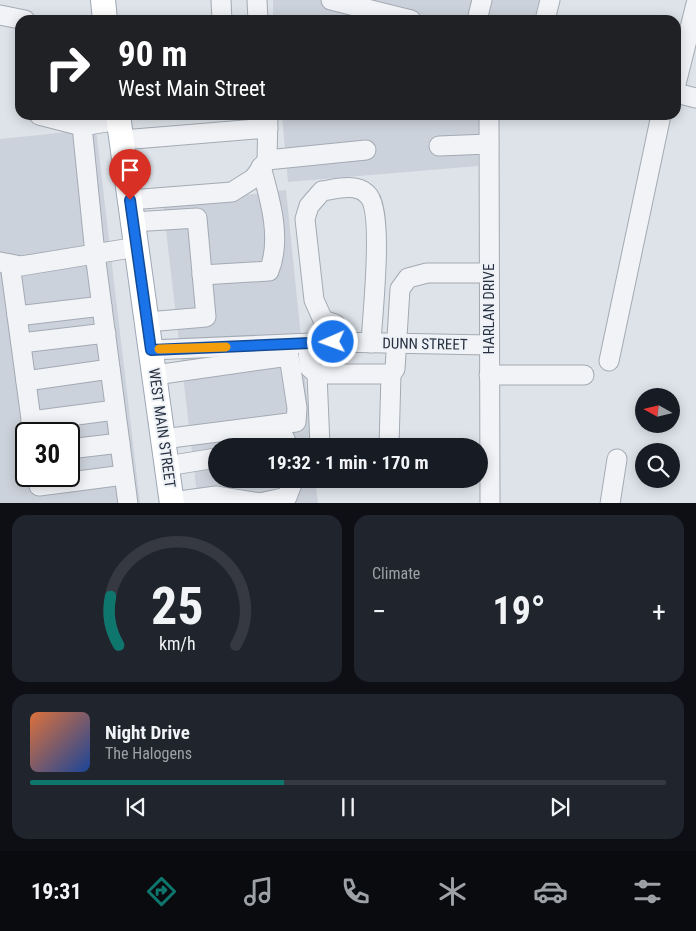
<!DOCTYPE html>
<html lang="en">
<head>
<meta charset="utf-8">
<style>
	:root { --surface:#171b24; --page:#20242c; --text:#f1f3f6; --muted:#9ea1a6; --line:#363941; --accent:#0f766e }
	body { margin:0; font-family:"Roboto Condensed",sans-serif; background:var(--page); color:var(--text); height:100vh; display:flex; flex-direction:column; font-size:19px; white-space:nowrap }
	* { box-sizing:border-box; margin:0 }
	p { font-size:16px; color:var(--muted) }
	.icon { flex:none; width:28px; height:28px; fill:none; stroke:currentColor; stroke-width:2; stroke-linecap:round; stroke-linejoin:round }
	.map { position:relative; height:503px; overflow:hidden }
	.panel { display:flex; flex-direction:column; gap:12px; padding:12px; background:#0d0f14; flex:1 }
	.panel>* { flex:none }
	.guide { position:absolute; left:15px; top:15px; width:666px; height:105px; border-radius:15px; box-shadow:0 2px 12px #0003; background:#202124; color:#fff; overflow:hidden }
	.needle { width:32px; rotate:278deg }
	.tools { position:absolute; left:635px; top:388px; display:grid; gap:10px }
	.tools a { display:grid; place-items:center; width:45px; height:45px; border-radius:50%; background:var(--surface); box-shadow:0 2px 12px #0003; font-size:25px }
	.speed { position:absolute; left:15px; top:422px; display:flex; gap:10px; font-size:25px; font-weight:700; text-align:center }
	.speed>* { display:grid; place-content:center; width:65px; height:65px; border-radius:50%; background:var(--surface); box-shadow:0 2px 12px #0003; line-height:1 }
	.speed .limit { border:2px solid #111; border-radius:8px; background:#fff; color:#111 }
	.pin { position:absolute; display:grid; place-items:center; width:42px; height:42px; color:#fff; margin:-51px -21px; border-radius:50% 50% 50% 0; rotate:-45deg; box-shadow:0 0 5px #0007 }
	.pin .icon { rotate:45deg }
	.me { position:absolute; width:55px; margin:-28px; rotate:268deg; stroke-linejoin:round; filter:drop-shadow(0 0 4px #0008) }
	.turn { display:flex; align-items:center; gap:18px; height:105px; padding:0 20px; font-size:22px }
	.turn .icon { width:65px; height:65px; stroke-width:2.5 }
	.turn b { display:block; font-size:35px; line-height:42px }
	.big { font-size:38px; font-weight:700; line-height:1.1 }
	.panel .widget { flex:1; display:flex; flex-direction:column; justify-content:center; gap:8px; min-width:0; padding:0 18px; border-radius:15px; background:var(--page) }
	.panel .dial { align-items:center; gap:0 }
	.dial svg { height:130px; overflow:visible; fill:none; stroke:var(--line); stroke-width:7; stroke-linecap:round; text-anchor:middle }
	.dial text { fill:var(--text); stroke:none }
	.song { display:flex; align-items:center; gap:15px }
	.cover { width:60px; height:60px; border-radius:8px; background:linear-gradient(135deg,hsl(20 70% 55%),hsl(220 70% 35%)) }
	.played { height:5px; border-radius:2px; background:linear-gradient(90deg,var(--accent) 40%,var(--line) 40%) }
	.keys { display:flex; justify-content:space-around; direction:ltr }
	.heat { display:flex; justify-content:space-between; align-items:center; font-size:28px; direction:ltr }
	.panel .tiles { flex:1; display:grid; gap:12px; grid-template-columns:1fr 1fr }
	.widget:last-child { grid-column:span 2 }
	.trip { position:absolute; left:208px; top:438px; width:280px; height:50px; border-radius:25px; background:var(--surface); box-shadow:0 2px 12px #0003; font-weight:700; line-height:50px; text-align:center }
	.dock { display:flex; height:80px; justify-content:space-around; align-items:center; background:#090b0e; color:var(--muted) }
	.dock .icon { width:35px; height:35px }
	.dock .current { color:var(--accent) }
	.dock b { font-size:22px; color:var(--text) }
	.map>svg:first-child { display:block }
	.built { fill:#ccd2db; fill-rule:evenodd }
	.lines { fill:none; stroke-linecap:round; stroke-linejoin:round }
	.minor-casing { stroke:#a3aab3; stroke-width:21 }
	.major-casing { stroke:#9da7b5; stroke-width:26 }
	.minor { stroke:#f1f3f7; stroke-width:19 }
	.major { stroke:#fff; stroke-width:24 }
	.route-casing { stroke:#114b97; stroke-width:12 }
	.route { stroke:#1a73e8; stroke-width:9 }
	.slow { stroke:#f59e0b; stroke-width:9 }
	.labels { text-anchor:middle; stroke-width:4; stroke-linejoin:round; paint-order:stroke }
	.street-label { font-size:15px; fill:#263041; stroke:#eef2f6 }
</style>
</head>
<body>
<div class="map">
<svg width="696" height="504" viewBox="0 0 696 504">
	<rect width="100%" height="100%" fill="#dee3e9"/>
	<g class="built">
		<polygon points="273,0 539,0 534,20 273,20"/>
		<polygon points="282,115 479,115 478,166 288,182"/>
		<path d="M96,129l44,374 -140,1v-365zM26,434h43v42h-43z"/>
		<polygon points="286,190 312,446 216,446 216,479 315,479 318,503 198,503 163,205"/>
	</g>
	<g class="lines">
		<defs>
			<g id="minor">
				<polyline points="221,0 222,20"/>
				<polyline points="257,0 258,20"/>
				<polyline points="331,0 411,20"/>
				<polyline points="0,15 25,20"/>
				<polyline points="477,20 482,0"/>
				<polyline points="545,20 550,0"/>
				<polyline points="676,84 696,4"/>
				<polyline points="676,93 696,98"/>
				<polyline points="39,115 82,126"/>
				<polyline points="489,115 490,504"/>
				<polyline points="119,120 82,126 95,254 128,504"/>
				<polyline points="122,140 268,128"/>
				<polyline points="439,146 489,144"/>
				<polyline points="267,160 366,150"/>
				<polyline points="130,200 232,192 254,178 267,160 268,115"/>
				<polyline points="133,222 197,218 206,317 147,322"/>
				<polyline points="0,262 21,266 137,247"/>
				<polyline points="10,264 33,434"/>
				<path d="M202,275l67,-4c13,-32 1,-72 -8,-104"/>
				<polyline points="17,316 102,306"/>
				<path d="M333,342l2,-18 -12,-4 -9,-20 -9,-81 4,-13 13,-15c14,-2 34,-8 45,3 18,15 5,123 4,149"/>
				<polyline points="21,343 106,333"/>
				<polyline points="308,343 309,367 317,374 391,374 395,369 400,289 408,278 427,273 489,273"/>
				<polyline points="151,350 333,342 489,345"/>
				<polyline points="609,361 661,115"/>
				<polyline points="317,374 320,446"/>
				<polyline points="155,375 289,356 297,408 296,422 163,439"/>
				<polyline points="489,375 584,375"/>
				<polyline points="26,381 110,369"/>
				<polyline points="31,421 115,410"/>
				<polyline points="233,446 254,437 284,437 288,446"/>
				<polyline points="389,446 391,374"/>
				<polyline points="69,449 120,443"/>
				<polyline points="167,466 216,458"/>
				<polyline points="39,486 124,475"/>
				<polyline points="172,502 216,496 260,503 287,497 294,479"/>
				<polyline points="610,504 617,459"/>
			</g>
			<g id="major">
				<polyline points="103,0 105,20"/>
				<polyline points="118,115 172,504"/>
			</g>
		</defs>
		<use href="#minor" class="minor-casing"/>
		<use href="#major" class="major-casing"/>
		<use href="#minor" class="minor"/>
		<use href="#major" class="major"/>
	</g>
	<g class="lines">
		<defs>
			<polyline id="route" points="130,200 151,350 333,342"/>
		</defs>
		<use href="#route" class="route-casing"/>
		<use href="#route" class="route"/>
		<polyline class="slow" points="159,349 226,347"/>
	</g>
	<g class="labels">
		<g class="street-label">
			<text transform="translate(489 309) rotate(-90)" y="5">HARLAN DRIVE</text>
			<text transform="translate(425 344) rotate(1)" y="5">DUNN STREET</text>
			<text transform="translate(162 428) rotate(82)" y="5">WEST MAIN STREET</text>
		</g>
	</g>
</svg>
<div class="tools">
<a><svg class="needle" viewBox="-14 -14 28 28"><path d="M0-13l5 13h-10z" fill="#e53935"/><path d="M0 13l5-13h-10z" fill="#9ea1a6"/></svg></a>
<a><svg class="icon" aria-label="search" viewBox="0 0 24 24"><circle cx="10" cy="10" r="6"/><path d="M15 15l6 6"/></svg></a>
</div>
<div class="speed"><div class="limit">30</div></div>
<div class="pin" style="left:130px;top:200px;background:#d93025"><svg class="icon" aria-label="arrive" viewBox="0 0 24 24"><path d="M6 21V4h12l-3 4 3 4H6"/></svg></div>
<svg class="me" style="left:333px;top:342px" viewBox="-20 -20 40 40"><circle r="17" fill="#1a73e8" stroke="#fff" stroke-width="3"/><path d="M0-11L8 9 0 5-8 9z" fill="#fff"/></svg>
<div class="trip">19:32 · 1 min · 170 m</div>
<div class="guide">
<div class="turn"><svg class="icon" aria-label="right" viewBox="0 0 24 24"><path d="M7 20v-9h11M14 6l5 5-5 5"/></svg><div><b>90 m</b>West Main Street</div></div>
</div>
</div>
<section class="panel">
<div class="tiles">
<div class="widget dial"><svg viewBox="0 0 100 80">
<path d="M14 69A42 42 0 1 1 86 69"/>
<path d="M14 69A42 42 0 0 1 9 39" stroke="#0f766e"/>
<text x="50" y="56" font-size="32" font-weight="700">25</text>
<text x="50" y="72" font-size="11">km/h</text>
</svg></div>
<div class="widget"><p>Climate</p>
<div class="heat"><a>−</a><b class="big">19°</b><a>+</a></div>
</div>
<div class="widget">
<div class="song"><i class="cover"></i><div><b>Night Drive</b><p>The Halogens</p></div></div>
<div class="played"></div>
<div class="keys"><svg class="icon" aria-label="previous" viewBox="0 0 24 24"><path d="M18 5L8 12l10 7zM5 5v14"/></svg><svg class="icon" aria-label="pause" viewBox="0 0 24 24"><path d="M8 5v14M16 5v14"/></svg><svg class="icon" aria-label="next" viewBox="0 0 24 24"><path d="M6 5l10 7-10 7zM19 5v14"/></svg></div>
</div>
</div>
</section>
<nav class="dock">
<b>19:31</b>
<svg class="icon current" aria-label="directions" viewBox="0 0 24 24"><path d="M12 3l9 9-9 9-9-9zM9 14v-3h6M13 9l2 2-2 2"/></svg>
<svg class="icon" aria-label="music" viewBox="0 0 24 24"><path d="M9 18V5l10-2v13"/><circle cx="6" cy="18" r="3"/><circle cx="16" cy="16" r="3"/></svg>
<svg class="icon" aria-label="phone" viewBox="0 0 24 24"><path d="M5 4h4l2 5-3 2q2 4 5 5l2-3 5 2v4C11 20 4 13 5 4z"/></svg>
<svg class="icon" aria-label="climate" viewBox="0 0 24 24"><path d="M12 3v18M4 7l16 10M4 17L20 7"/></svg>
<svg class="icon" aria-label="car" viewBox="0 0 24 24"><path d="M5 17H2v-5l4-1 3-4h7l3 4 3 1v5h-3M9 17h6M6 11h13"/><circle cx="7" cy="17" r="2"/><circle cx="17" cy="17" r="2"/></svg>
<svg class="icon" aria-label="filters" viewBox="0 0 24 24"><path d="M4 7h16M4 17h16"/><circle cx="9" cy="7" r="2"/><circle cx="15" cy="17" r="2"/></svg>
</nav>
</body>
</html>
